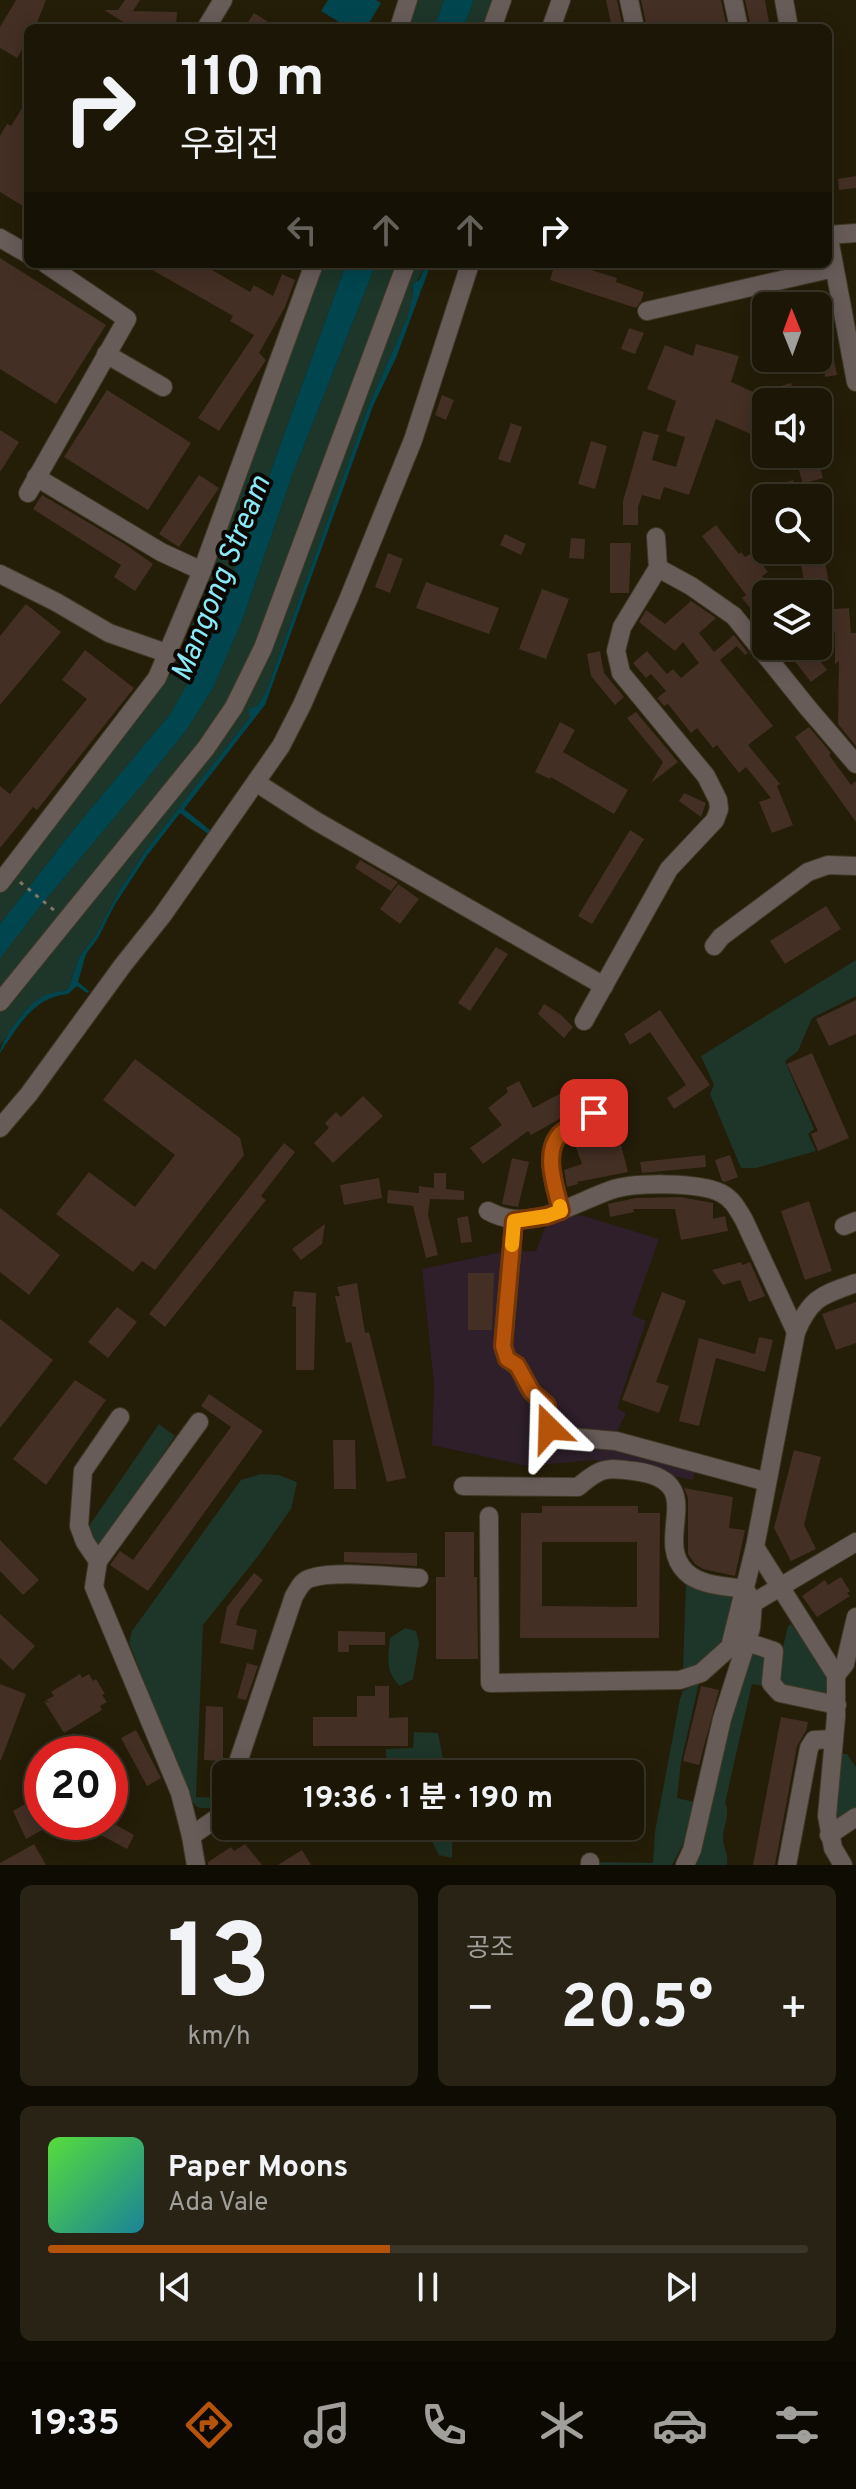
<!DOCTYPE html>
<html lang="ko">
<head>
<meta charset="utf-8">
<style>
	:root { --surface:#1b1606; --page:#282314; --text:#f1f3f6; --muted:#a09f9b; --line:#393528; --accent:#b45309 }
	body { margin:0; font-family:Overpass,"Noto Sans KR",sans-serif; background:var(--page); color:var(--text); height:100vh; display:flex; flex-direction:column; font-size:30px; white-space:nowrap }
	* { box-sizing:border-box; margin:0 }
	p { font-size:26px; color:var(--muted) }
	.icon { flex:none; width:44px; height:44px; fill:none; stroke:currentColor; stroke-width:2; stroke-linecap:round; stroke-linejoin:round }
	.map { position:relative; height:1865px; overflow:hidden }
	.sheet { display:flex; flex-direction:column; gap:20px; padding:20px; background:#0f0c03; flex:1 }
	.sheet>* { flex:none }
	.hud { position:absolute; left:24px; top:24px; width:808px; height:244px; border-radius:12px; box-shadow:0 4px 20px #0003,0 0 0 2px var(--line); background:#1b1606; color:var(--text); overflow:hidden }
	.needle { width:52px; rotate:359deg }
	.buttons { position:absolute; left:752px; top:292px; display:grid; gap:16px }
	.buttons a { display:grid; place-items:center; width:80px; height:80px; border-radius:12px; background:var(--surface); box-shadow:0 4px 20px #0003,0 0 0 2px var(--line); font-size:40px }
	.speed { position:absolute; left:24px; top:1736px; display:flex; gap:16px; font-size:40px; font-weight:700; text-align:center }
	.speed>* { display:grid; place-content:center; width:104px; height:104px; border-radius:50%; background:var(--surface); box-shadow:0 4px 20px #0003,0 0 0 2px var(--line); line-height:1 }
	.speed .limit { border:12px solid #d22; background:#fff; color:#111 }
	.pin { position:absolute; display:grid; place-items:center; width:68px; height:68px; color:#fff; margin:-34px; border-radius:16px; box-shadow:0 4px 12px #0006 }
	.me { position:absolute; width:88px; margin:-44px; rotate:338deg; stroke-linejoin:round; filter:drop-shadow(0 0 6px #0008) }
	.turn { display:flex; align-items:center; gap:28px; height:168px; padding:0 24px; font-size:36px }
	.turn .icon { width:104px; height:104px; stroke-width:2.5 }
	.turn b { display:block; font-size:56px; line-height:68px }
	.lanes { display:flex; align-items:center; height:76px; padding:0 24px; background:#0003; justify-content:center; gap:40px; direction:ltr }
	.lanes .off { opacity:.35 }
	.big { font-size:60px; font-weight:700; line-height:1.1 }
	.sheet .widget { flex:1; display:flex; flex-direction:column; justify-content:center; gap:12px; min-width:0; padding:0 28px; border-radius:12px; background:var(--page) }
	.sheet .dial { align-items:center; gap:0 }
	.dial b { font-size:104px; line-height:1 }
	.song { display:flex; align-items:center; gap:24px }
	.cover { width:96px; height:96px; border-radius:12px; background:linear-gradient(135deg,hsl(110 70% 55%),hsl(190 70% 35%)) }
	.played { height:8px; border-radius:4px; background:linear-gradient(90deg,var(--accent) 45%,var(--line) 45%) }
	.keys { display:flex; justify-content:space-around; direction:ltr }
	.heat { display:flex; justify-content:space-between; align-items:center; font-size:44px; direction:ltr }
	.sheet .tiles { flex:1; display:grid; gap:20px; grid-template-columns:1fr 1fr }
	.widget:last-child { grid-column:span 2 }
	.trip { position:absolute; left:212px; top:1760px; width:432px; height:80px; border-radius:12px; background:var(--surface); box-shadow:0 4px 20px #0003,0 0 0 2px var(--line); font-weight:700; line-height:80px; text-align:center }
	.tab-bar { display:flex; height:128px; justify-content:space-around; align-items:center; background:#0b0902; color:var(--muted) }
	.tab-bar .icon { width:56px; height:56px }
	.tab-bar .active { color:var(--accent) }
	.tab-bar b { font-size:36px; color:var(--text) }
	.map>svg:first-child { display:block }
	.commercial { fill:#2e1f2a }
	.green { fill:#1d3629 }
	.water { fill:#01464f }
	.building { fill:#442f24; fill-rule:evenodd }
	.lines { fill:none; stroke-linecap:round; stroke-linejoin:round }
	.minor-casing { stroke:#403925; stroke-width:20 }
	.path { stroke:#7c7665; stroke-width:3; stroke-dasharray:4 6; stroke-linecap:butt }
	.minor { stroke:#685c59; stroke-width:18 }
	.route-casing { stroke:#753606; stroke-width:20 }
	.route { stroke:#b45309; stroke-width:14 }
	.slow { stroke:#f59e0b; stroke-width:14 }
	.labels { text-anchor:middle; stroke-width:8; stroke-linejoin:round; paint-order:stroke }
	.water-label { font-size:30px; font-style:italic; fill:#8ae8f7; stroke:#0a0702 }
</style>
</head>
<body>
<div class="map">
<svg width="856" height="1865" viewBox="0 0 856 1865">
	<rect width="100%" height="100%" fill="#241d08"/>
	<polygon class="commercial" points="581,1215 659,1239 632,1315 646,1321 617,1408 626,1413 616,1434 699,1453 693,1480 594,1460 527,1466 432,1445 434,1384 422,1269 502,1252 536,1251 548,1221"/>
	<g class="green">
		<polygon points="414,0 444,0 434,28 404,28"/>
		<polygon points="474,0 500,0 490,28 463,28"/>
		<polygon points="324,264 346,264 233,575 184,692 171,713 78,824 0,924 0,890 171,674 178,662 211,576 244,474"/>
		<polygon points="376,264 404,264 233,706 0,1000 0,959 38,909 156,768 188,728 213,688 242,621 293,473"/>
		<path d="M409,264h18l-15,25 2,8 -7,21 -38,87 -103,287 -16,25 -104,133 -27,41 -23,44 -17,22 -11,33c-41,7 -44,24 -68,55v-40l236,-297z"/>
		<polygon points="856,960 856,996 812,1018 798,1051 785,1061 814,1129 808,1134 816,1151 756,1168 741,1168 710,1094 714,1085 701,1056"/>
		<polygon points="159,1424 175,1436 102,1545 93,1541 87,1529"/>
		<path d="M261,1474l18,1 18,7 -6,27 -33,47 -55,69 -7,172 23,1c-3,12 -12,11 -22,9l-6,-7 -62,-157 3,-12 109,-151z"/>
		<path d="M686,1584l11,5 37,5c1,33 -18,67 -51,75z"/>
		<polygon points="791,1624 829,1676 829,1692 821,1696 784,1688 777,1672 788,1626"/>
		<path d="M405,1628l11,3 3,12 -6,36 -13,7c-15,-15 -12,-28 -10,-48z"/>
		<path d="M750,1652l16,4 3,4 -6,26 -11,-2 -27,119c6,12 -2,22 -2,35 0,10 6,16 4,27h-33l17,-57 15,-77z"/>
		<polygon points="699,1683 681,1762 677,1798 694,1802 683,1844 672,1865 598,1865 597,1862 653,1863 655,1832 680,1699 683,1691"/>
		<polygon points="414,1732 438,1733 446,1774 387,1774 386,1749 413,1748"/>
		<polygon points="842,1754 847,1754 856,1767 856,1809 840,1821 836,1814"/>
		<polygon points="428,1826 453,1826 452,1858 439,1855 429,1836"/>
	</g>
	<g class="water">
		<polygon points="328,0 376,0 381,3 366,28 349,28 321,11"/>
		<polygon points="444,0 474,0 463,28 434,28"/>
		<polygon points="346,264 376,264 293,473 242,621 213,688 188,728 156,768 38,909 0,959 0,924 78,824 171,713 193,674 233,575"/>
		<path d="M427,264h4l-35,94 -23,48 -108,299 -81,104 31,25 -3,3 -32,-24 -34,44 -32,49 -16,32 -12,16 -8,28 11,9 -2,2 -10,-7 -9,8c-35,3 -50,33 -68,59 0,-12 26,-46 37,-53 10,-7 20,-8 31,-10l11,-33 17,-22 23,-44 27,-41 104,-133 -1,-8 8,-3 9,-14 103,-287 38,-87 6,-21v-13l6,-4z"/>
	</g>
	<g class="building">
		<polygon points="16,0 46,0 35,28 28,28 28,40 17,58 0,48 0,27"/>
		<polygon points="125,0 140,0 133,11 177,12 176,28 133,28 104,10 118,10"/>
		<polygon points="606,0 617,0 623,28 612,28"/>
		<polygon points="641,0 721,0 727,28 647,28"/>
		<polygon points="745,0 765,0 770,28 751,28"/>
		<polygon points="254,13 278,28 244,28"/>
		<polygon points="28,99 28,209 0,192 0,136 7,124 11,126"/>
		<polygon points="856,176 856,188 839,190 838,179"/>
		<polygon points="0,258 106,325 56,404 0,369"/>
		<polygon points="142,264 202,264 250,292 254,285 273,296 282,274 295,280 285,307 259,353 266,360 219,431 198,418 254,335 230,321 233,316"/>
		<polygon points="555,264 572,264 617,278 616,282 644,292 641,301 636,308 550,280"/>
		<polygon points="629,328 644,333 635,354 621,349"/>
		<polygon points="696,344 739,356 731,382 767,398 751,434 716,419 689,495 664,487 660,500 642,495 638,507 638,525 623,525 623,501 643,431 659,435 652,460 676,467 685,437 666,431 676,401 647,389 665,345 693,356"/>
		<polygon points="831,345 837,375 825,377 820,347"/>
		<polygon points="791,383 796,402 774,402 770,389"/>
		<polygon points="107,390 191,443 148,510 64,457"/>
		<polygon points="442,395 454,400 446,420 435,415"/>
		<polygon points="511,423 522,427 510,463 498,459"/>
		<polygon points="0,430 19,442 0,472"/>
		<polygon points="591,441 607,446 595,489 578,484"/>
		<polygon points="794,454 816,454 823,478 803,484"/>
		<polygon points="199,475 219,488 179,547 159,534"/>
		<polygon points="793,480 798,498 776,498 772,486"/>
		<polygon points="42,495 126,545 153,564 135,591 114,577 121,565 33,509"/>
		<polygon points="716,525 739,554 741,552 745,557 750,554 755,561 758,559 768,572 762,576 775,594 766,594 766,628 742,598 746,595 702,536"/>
		<polygon points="505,534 526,544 521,555 500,545"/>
		<polygon points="571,538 585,539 584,559 569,558"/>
		<polygon points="610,543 631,543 629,593 610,593"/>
		<polygon points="823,549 833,609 849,608 851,633 856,633 856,746 838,724 839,661 835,664 835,632 818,633 818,594 806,591 798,550"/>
		<polygon points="388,553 403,559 390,593 375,587"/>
		<polygon points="426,582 499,608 489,634 416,608"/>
		<polygon points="542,589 569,599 546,659 519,649"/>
		<polygon points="691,601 716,618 699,633 714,652 734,635 748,653 745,655 737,646 720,660 773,726 748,745 780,784 777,786 793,825 772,833 759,802 771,798 746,767 739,773 717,745 713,748 697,728 691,733 668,704 664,706 657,698 666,691 651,674 646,678 633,663 647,651 667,674 673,669 681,678 699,663 683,642 675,651 639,622 646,610 665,624"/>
		<polygon points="26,604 61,632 0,705 0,636"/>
		<polygon points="783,646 809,646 827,670 811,682"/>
		<polygon points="85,650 134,688 37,810 33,807 0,848 0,786 10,794 87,699 62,680"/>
		<polygon points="600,651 604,673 624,697 615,705 591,676 587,654"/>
		<polygon points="636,712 678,762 651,783 663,762 627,718"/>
		<polygon points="560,722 575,730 563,752 628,790 614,814 551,777 550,779 535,772"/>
		<polygon points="809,727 831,753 829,755 851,785 856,781 856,822 795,737"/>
		<polygon points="684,793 706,803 701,817 679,801"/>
		<polygon points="630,830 644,839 592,924 578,916"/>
		<polygon points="360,860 398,882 391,891 355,868"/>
		<polygon points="398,884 419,899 400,924 380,909"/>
		<polygon points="826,906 841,929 785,964 770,941"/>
		<polygon points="496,947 508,954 470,1011 458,1003"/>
		<polygon points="856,1000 856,1034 829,1046 816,1019"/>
		<polygon points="544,1004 560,1014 573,1027 564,1038 538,1014"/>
		<polygon points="660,1010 710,1085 674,1109 667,1098 686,1085 650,1032 630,1045 624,1034"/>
		<polygon points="812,1053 849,1138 818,1151 811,1134 818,1131 787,1064"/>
		<polygon points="135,1059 240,1138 244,1155 155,1270 142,1261 133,1272 56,1214 89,1172 135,1207 175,1155 103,1100"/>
		<polygon points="519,1081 533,1108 580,1083 590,1102 531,1135 528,1131 483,1164 470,1148 502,1125 488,1108 508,1092 506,1088"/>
		<polygon points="363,1096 383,1116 333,1163 314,1143 329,1128 325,1123 336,1112 341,1117"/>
		<polygon points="617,1130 628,1172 577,1182 578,1184 567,1187 564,1170 582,1164 575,1145"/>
		<polygon points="284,1143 295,1152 261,1196 266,1200 165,1327 149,1314"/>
		<polygon points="705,1155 706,1167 642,1173 640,1162"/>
		<polygon points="730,1155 738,1177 725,1182 722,1181 715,1160"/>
		<polygon points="512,1158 529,1162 518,1207 502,1204"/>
		<polygon points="434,1173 446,1173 446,1189 464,1191 464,1200 430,1199 428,1215 438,1255 426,1258 413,1206 387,1203 388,1190 419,1193 419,1186 434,1188"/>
		<polygon points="379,1178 382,1198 344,1205 340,1185"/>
		<polygon points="681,1197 713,1203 713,1219 725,1216 728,1231 681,1240 675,1209 633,1209 634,1212 610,1217 608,1204 636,1198"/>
		<polygon points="809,1201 832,1271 805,1280 781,1211"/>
		<polygon points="0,1208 60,1255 29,1295 0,1272"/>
		<polygon points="468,1216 472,1242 461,1243 457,1218"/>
		<polygon points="325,1224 322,1244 301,1260 292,1249"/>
		<polygon points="741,1262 742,1265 750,1262 765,1296 749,1302 740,1280 723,1285 712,1270"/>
		<polygon points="468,1273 494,1273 492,1330 468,1330"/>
		<polygon points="357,1283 365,1333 369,1332 406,1478 387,1482 351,1342 346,1343 335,1296 340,1296 337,1287"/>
		<polygon points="294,1291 316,1293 314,1370 296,1370 296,1307 292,1306"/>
		<polygon points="662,1292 686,1301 656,1382 669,1386 659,1413 622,1400"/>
		<polygon points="856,1302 856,1343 836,1350 822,1314"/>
		<polygon points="117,1307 137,1322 108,1358 88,1342"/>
		<polygon points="0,1319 53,1360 0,1428"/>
		<polygon points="759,1337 773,1340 765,1372 716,1358 699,1426 679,1421 699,1338 755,1354"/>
		<polygon points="75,1380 106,1400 46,1485 13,1459"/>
		<polygon points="209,1394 263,1431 148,1591 110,1565 120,1551 133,1560 231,1427 201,1406"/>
		<polygon points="333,1440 355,1440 356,1489 334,1489"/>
		<polygon points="794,1450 821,1457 804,1525 816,1549 791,1561 774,1528"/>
		<polygon points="684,1488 733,1497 729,1528 745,1530 735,1576 703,1569 695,1564 688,1554 688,1498"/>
		<path d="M542,1506h96v7h22l-1,125h-139l1,-125h21zM542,1542h95v65l-95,-1z"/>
		<polygon points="445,1532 474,1532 474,1577 477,1577 478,1659 436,1659 436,1577 445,1577"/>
		<polygon points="0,1540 39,1580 23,1595 0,1571"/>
		<polygon points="344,1552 417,1553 417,1566 344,1562"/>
		<polygon points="254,1573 263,1580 240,1610 236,1625 257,1630 253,1650 220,1643 227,1607"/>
		<polygon points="841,1577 850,1591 847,1593 850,1596 817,1617 802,1596 825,1580 828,1585"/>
		<polygon points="0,1614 35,1646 13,1670 0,1658"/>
		<polygon points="338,1631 385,1632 385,1645 349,1645 349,1652 338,1652"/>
		<polygon points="247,1663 258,1666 246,1700 237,1698"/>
		<polygon points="80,1674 82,1678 89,1674 93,1681 96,1679 105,1694 102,1695 107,1702 100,1706 102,1710 64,1733 44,1701 50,1703 46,1700 54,1696 51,1692"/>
		<polygon points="0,1684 26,1694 1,1760 0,1760"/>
		<polygon points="375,1686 389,1686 389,1718 408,1717 408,1746 313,1746 313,1717 357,1717 357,1696 375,1696"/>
		<polygon points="701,1686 719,1690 699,1765 683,1761"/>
		<polygon points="206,1706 223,1707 223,1761 204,1760"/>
		<polygon points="781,1717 808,1722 806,1731 797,1746 775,1865 753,1865"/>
		<polygon points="136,1730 161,1778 147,1786 121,1738"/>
		<polygon points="74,1733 87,1754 38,1754"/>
		<polygon points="42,1794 42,1830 26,1839 13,1811"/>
		<polygon points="77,1822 111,1822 134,1835 127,1849"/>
		<polygon points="34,1844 46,1865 0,1865 0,1863"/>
		<polygon points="245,1844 262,1865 208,1865 208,1862 231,1847 234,1851"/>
		<polygon points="302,1850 311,1865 278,1865"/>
	</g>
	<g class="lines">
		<defs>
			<g id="minor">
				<polyline points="629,0 635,28"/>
				<polyline points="733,0 739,28"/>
				<polyline points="784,0 789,28"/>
				<polyline points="206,28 223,0"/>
				<polyline points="399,28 408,0"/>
				<polyline points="492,28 502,0"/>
				<polyline points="551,28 561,0"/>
				<polyline points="828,233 856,382"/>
				<polyline points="828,235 856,233"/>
				<polyline points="0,238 28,254"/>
				<polyline points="647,311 834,268"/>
				<polyline points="106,354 163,387"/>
				<polyline points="36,477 161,552 202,571"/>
				<polyline points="28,493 127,319 46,264"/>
				<polyline points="658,568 691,586 734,616 808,708 856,764"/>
				<polyline points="0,574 56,602 109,633 169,654"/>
				<polyline points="257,783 316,821 604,986"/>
				<polyline points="0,883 157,678 202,571 314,264"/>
				<polyline points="714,946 721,937 808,872 828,865 856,866"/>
				<polyline points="0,1002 206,748 234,707 263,648 406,264"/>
				<polyline points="584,1021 669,869 715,820 719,809 718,800 706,776 621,673 616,651 622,627 658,568 656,537"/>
				<polyline points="0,1128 29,1094 123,965 162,916 281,746 302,705 348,600 413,440 470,264"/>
				<path d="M488,1211c42,23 83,-7 123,-21 23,-8 87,-8 110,3 12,6 17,17 23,27l52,112"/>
				<path d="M561,1211c-5,-22 -19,-57 -1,-77 9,-8 23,-15 34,-21"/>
				<path d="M514,1221l-11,125 4,13c19,10 13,18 24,32 4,5 11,9 16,14l2,23 9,8 58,5 151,41"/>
				<polyline points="844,1226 856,1221"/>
				<path d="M463,1486l115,1c22,-19 27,-20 56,-16 78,10 17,67 52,101 14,14 41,14 59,17l8,14 -2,25 -29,91 -30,131 -7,15"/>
				<path d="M489,1516l1,167 190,-3 21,-7 29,-26 25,-100 41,-215c15,-35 26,-37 60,-49"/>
				<polyline points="755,1547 836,1675 836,1717 827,1816 833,1848 843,1865"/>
				<polyline points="98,1561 85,1542 79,1526 83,1471 120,1417"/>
				<polyline points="753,1603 856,1542"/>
				<polyline points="747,1642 774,1651 771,1683 780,1693 837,1705"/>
				<polyline points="836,1675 845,1664 856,1617"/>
				<path d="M234,1774l60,-178c4,-6 8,-16 17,-18 25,-8 80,-1 108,0"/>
				<polyline points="829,1835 856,1817"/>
				<polyline points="191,1836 180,1793 94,1587 98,1561 199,1422"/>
				<polyline points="590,1862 590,1865"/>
				<polyline points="196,1865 191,1836 220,1816 226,1803"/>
				<polyline points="787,1865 809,1748 814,1740 834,1739"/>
			</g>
		</defs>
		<use href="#minor" class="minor-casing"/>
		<polyline class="path" points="20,882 55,911"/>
		<use href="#minor" class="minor"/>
	</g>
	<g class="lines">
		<defs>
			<path id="route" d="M549,1428l-2,-23 -15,-13 -15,-27 -10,-6 -4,-13 11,-125 33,-5 14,-5c-5,-22 -19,-58 -1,-77 9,-8 24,-15 34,-21"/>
		</defs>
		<use href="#route" class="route-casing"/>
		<use href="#route" class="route"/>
		<polyline class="slow" points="512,1245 514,1221 547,1216 561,1211 560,1206"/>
	</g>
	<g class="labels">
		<g class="water-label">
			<text transform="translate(220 578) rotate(-68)" y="10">Mangong Stream</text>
		</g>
	</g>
</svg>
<div class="buttons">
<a><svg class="needle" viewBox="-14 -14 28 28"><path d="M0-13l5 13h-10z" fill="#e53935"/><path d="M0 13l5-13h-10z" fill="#a09f9b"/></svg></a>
<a><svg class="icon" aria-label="sound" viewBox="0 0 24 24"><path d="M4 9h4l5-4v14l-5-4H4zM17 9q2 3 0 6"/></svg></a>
<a><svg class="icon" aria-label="search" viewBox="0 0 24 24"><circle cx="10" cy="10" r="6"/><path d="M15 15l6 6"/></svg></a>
<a><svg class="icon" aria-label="layers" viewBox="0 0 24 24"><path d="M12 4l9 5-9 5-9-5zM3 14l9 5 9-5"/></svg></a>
</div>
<div class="speed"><div class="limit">20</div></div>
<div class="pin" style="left:594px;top:1113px;background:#d93025"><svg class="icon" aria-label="arrive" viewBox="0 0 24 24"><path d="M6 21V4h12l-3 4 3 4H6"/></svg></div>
<svg class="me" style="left:549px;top:1428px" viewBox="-20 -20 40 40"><path d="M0-17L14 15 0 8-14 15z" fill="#b45309" stroke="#fff" stroke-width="4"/></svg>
<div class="trip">19:36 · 1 분 · 190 m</div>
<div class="hud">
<div class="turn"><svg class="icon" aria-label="right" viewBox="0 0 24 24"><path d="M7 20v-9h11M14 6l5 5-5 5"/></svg><div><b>110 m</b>우회전</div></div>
<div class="lanes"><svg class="icon off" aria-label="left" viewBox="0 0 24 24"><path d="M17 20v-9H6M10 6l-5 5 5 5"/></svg><svg class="icon off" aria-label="ahead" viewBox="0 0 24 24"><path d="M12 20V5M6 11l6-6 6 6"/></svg><svg class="icon off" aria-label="ahead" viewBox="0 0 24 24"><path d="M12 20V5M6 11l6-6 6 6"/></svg><svg class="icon" aria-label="right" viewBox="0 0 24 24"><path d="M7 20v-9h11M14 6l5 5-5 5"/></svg></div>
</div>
</div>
<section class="sheet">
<div class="tiles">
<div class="widget dial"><b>13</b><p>km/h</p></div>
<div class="widget"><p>공조</p>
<div class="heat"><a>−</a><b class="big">20.5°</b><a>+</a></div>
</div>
<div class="widget">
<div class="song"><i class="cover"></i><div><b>Paper Moons</b><p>Ada Vale</p></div></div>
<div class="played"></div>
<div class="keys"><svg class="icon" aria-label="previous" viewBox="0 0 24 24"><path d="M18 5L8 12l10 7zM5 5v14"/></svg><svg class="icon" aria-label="pause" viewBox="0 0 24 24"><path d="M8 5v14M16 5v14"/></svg><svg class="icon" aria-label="next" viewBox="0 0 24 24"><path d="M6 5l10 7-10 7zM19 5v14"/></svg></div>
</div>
</div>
</section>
<nav class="tab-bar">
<b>19:35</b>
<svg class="icon active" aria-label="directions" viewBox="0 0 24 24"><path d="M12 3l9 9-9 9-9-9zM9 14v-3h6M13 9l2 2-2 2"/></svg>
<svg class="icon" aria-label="music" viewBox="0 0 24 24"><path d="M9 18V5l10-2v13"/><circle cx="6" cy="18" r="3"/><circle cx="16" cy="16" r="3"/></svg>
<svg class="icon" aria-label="phone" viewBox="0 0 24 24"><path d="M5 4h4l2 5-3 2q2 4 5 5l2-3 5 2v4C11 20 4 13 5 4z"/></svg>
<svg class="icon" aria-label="climate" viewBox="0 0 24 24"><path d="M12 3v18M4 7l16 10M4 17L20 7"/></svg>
<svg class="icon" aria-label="car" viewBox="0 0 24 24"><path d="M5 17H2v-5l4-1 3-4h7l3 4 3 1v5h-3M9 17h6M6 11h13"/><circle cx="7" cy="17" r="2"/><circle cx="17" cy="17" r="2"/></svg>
<svg class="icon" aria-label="filters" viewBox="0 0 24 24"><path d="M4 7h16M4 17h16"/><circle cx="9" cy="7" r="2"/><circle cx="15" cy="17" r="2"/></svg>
</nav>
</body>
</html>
